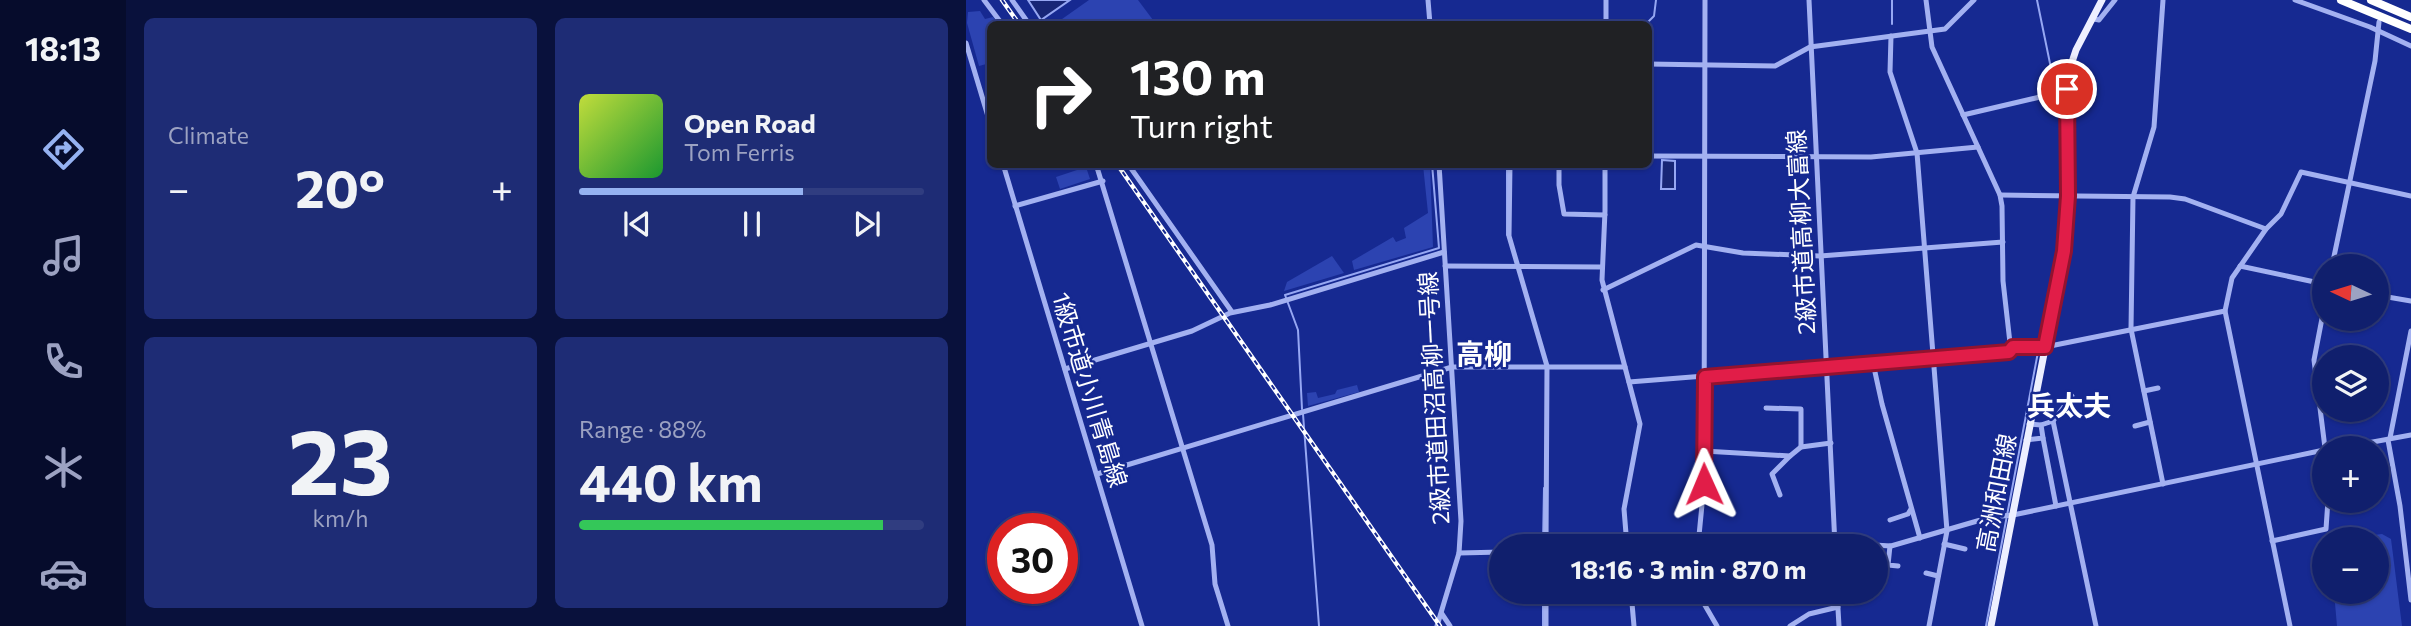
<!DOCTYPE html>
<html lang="en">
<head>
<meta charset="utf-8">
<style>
	:root { --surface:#101f6d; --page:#1e2c75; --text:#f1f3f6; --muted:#9ca2c2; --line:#303d80; --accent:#95b2f1 }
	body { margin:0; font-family:Commissioner,"Noto Sans JP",sans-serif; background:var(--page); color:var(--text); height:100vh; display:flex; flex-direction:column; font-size:26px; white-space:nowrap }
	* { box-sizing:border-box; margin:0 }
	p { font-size:23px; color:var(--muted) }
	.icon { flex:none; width:38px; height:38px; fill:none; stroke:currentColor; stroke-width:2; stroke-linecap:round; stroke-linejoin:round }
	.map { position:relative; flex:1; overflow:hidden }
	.panel { display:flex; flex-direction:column; gap:18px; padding:18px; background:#09113c; width:840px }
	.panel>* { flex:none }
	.guide { position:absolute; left:21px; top:21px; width:665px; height:147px; border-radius:10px; box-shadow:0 2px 5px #0004,0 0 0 2px var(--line); background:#202124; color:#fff; overflow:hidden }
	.needle { width:46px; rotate:274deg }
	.tools { position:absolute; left:1346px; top:254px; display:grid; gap:14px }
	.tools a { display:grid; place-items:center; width:77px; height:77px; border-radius:50%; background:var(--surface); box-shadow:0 2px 5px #0004,0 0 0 2px var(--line); font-size:35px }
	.speed { position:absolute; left:21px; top:513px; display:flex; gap:14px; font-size:35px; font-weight:700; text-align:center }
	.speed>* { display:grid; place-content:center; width:91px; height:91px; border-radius:50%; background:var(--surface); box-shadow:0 2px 5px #0004,0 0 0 2px var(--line); line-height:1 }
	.speed .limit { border:10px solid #d22; background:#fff; color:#111 }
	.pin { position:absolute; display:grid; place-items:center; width:60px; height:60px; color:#fff; margin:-30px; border:4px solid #fff; border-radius:50%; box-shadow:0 2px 7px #0007 }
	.me { position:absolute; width:77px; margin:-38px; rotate:359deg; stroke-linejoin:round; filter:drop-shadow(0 0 5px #0008) }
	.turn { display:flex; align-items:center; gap:24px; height:147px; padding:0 28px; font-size:32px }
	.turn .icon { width:91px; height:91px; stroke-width:2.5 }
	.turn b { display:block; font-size:49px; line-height:60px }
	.big { font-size:52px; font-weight:700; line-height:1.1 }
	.panel .card { flex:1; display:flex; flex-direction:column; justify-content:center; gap:10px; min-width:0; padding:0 24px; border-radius:10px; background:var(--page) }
	.panel .dial { align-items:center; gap:0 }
	.dial b { font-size:91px; line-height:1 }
	.song { display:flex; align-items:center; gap:21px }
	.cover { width:84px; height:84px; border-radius:10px; background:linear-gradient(135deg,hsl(70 70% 55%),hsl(130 70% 35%)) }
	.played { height:7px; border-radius:4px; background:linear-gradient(90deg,var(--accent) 65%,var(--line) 65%) }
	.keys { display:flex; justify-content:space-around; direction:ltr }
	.heat { display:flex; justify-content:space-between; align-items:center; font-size:38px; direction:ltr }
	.charge { height:10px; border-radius:5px; background:linear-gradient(90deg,#34c759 88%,var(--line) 0) }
	.panel .tiles { flex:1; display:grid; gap:18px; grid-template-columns:repeat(2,1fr) }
	.trip { position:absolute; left:523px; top:534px; width:399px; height:70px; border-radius:35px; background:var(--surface); box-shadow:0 2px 5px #0004,0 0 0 2px var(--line); font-weight:700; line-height:70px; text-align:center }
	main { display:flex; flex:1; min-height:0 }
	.menu { display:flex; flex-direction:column; width:126px; justify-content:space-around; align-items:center; background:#060c2c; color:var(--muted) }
	.menu .icon { width:49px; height:49px }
	.menu .active { color:var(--accent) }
	.menu b { font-size:32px; color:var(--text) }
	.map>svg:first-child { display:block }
	.green { fill:#2c43b1 }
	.water { fill:#182676; stroke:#96a7f3; stroke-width:2 }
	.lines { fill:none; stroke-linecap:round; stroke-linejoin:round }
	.stream { stroke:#96a7f3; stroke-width:2 }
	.minor { stroke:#a3b1f1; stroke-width:5 }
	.major { stroke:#edefff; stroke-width:7 }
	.highway { stroke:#fff; stroke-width:8 }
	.rail-casing { stroke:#fff; stroke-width:4.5 }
	.rail { stroke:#162991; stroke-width:2; stroke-dasharray:5; stroke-linecap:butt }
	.route-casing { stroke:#92132f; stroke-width:18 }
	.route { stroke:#e11d48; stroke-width:12 }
	.labels { text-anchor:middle; stroke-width:5; stroke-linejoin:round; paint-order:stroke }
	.street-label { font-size:24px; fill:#fff; stroke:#162991 }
	.quarter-label { font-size:28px; font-weight:bold; fill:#fff; stroke:#162991 }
</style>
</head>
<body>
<main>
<nav class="menu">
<b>18:13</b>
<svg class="icon active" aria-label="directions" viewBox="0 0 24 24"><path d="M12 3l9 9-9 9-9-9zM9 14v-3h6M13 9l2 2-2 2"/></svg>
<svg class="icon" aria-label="music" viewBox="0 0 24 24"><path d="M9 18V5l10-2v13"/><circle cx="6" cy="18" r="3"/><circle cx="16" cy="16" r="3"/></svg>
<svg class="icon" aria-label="phone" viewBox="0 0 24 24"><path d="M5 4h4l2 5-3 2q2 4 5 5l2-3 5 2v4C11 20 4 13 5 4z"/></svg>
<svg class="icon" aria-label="climate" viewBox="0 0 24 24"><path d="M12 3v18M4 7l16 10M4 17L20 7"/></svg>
<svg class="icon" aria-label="car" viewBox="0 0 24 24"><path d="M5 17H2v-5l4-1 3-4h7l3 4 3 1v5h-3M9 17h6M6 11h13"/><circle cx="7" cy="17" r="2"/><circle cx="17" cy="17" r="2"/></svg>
</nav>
<section class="panel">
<div class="tiles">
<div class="card"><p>Climate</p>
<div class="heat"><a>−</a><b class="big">20°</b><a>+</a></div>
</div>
<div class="card">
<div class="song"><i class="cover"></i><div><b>Open Road</b><p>Tom Ferris</p></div></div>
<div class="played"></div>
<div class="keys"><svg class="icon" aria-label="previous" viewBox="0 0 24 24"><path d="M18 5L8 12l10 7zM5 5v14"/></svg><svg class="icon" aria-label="pause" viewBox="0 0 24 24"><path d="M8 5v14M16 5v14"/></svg><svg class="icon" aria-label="next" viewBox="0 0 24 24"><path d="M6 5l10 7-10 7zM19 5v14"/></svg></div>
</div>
<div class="card dial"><b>23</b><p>km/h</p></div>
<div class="card"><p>Range · 88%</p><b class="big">440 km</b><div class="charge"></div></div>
</div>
</section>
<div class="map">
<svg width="1445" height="626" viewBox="0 0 1445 626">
	<rect width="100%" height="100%" fill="#162991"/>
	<g class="green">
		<polygon points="123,0 172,0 190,24 89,24"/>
		<polygon points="14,11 19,19 27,17 32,24 24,24 24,63 13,66 1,23 2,12"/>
		<polygon points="457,165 464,165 467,247 388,270 386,261 427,237 430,242 440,238 438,228 462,213"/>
		<polygon points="120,167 124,179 94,189 90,177"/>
		<polygon points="366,256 378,273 318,291 321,282"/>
		<polygon points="391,385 393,392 342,406 341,393 350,392 352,398 369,394 371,390"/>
		<polygon points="1416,534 1425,539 1436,626 1371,626 1368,592 1410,592 1410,539 1377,539"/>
	</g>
	<g class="water">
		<polygon points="62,0 104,0 75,20"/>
		<polygon points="696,160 709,161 709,189 695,189"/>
	</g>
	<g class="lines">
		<g class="stream">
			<polyline points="680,24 688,16 690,0"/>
			<polyline points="926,24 926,0"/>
			<polyline points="541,235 541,164"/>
			<polyline points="336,409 332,330 319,295 473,248 466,164"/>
			<polyline points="337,414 353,626"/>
			<polyline points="577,546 578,488"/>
			<polyline points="577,592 577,626"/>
			<polyline points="1020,626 1091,252 1097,182 1095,117 1071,0"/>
		</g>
		<g class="minor">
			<polyline points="18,0 36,24"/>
			<polyline points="46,0 63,24"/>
			<polyline points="462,0 464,24"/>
			<polyline points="843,0 869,546"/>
			<polyline points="960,0 966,47 1034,195 1036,206 1037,281 1044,343 1047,347"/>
			<polyline points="1329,0 1404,27 1445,46"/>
			<polyline points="1128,19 1133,20 1149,0"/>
			<polyline points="640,24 640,0"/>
			<polyline points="925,36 924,72 951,153 981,531 963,626"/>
			<polyline points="0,43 24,123"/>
			<polyline points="682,64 809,66 844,47 979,29 1008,0"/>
			<polyline points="997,115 1087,94"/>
			<polyline points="682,156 905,157 1012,147"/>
			<polyline points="37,164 176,626"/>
			<polyline points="130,164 246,545 249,584 262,626"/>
			<polyline points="162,164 266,312"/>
			<polyline points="544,164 543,236 581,366 580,546"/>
			<polyline points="593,164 593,185 598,214 639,215"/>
			<polyline points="639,164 639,211 636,280 674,424 658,509 661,546"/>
			<polyline points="1034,195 1204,197 1219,199 1300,229"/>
			<polyline points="49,206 137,181"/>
			<polyline points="479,266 635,267"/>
			<polyline points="1274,266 1358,284"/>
			<polyline points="1366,266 1409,61 1413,22"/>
			<polyline points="637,290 730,245 777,253 854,256 1037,242"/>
			<polyline points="1410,295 1445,301"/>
			<polyline points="1358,308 1348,360 1359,448"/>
			<polyline points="907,363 916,404 954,538"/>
			<polyline points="99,369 226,331 264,313 304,305 478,252"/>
			<polyline points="663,382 1043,352 1047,347 1079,347 1259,311"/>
			<polyline points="1178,391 1192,388"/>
			<polyline points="800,408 835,409 835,447"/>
			<polyline points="1087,421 1106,396"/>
			<polyline points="1075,425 1087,421 1130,626"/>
			<polyline points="1169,426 1184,422"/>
			<polyline points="1077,438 1090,506"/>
			<polyline points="1424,438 1445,331"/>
			<polyline points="1060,440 1077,438 1075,425 1063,424"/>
			<polyline points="1422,440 1434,506 1445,600"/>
			<polyline points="1374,448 1445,435"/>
			<polyline points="738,451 824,456 835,447 865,443"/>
			<polyline points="131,474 486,367 659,367"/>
			<polyline points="1197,484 1165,329 1167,197 1188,127 1197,0"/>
			<polyline points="814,495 806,474 824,456"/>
			<polyline points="924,520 942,514 945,509"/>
			<polyline points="1306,541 1360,529 1362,500"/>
			<polyline points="978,544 999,549"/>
			<polyline points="732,546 738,484 739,0"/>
			<polyline points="885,546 891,544 925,546 1025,517 1047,515 1358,450"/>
			<polyline points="924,546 922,565 932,566"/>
			<polyline points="493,553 536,552"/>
			<polyline points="960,573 972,576"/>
			<polyline points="665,592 668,626"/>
			<polyline points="871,592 873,626"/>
			<polyline points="733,595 751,626"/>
			<polyline points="666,597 742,594 751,592"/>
			<polyline points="476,614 484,626"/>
			<polyline points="471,626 493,553 495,521 473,164"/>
			<polyline points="580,626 580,592"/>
			<polyline points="824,626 843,614 872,607"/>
			<polyline points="1324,626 1259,311 1266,278 1300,229 1315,214 1335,172 1445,196"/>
		</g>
		<polyline class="major" points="1025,626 1098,251 1102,196 1102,74 1110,50 1136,0"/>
		<g class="highway">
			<polyline points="1375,0 1445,29"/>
			<polyline points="1405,0 1445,17"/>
		</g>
		<defs>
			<g id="rail">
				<polyline points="36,0 53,24"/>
				<polyline points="151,164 474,626"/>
			</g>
		</defs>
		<use href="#rail" class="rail-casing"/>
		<use href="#rail" class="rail"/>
	</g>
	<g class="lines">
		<defs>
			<polyline id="route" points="738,484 739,377 1043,352 1047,347 1079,347 1098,251 1102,196 1101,89"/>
		</defs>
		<use href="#route" class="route-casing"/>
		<use href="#route" class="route"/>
	</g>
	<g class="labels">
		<g class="street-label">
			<text transform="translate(836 232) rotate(-93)" y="8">2級市道高柳大富線</text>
			<text transform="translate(123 390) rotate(73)" y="8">1級市道小川青島線</text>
			<text transform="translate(469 398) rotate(-93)" y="8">2級市道田沼高柳一号線</text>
			<text transform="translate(1031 493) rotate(-79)" y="8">高洲和田線</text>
		</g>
		<g class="quarter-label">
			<text x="518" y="364">高柳</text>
			<text x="1103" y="416">兵太夫</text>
		</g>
	</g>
</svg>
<div class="tools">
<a><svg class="needle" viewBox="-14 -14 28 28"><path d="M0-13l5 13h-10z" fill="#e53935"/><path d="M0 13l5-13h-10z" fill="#9ca2c2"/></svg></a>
<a><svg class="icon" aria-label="layers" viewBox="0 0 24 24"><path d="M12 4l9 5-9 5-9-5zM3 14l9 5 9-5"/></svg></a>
<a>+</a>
<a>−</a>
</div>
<div class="speed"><div class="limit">30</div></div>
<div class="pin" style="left:1101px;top:89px;background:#d93025"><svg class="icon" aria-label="arrive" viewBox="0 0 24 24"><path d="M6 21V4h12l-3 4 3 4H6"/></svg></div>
<svg class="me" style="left:738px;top:484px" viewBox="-20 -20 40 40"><path d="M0-17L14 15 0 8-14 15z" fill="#e11d48" stroke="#fff" stroke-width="4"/></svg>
<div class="trip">18:16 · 3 min · 870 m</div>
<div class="guide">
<div class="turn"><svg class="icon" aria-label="right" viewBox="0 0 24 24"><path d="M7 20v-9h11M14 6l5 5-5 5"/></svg><div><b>130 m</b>Turn right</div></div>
</div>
</div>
</main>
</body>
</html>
